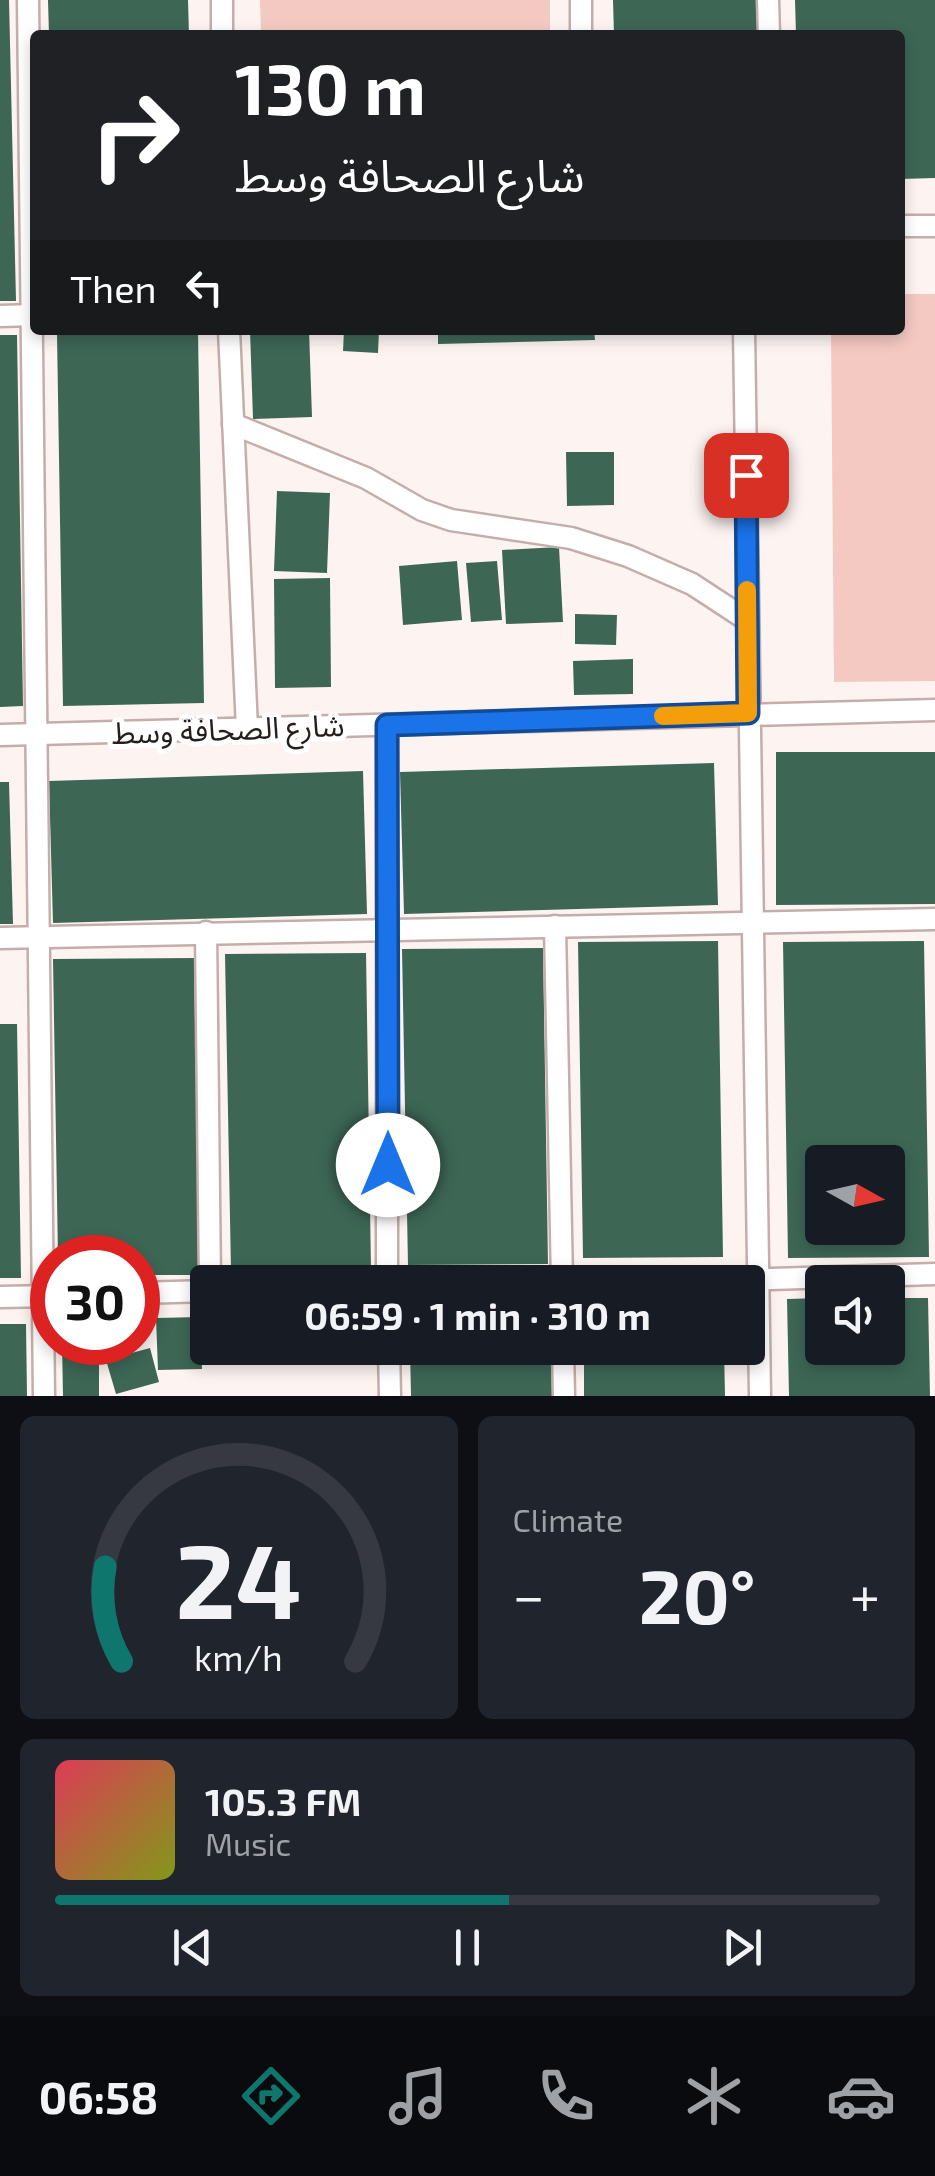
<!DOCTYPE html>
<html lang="en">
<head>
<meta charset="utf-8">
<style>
	:root { --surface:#171b24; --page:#20242c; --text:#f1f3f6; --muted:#9ea1a6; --line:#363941; --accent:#0f766e }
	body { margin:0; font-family:"Exo 2","Noto Sans Arabic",sans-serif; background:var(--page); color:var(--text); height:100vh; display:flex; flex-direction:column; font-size:38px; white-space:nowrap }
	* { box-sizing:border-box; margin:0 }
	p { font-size:32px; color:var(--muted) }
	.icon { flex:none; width:55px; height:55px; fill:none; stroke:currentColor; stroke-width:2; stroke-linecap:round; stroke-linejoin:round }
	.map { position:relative; height:1396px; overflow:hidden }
	.panel { display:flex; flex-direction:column; gap:20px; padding:20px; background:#0d0f14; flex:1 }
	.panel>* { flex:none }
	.hud { position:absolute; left:30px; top:30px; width:875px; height:305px; border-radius:10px; box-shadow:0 5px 15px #0003; background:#202124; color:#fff; overflow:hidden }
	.needle { width:65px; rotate:98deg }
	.fabs { position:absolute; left:805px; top:1145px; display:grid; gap:20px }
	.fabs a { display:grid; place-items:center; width:100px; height:100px; border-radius:10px; background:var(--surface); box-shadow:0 5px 15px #0003; font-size:50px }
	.speed { position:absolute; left:30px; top:1235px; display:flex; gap:20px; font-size:50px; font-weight:700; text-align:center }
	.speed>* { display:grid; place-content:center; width:130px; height:130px; border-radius:50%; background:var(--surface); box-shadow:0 5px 15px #0003; line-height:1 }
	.speed .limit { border:15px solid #d22; background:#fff; color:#111 }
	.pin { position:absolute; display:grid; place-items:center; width:85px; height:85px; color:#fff; margin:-42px; border-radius:20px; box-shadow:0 5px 15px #0006 }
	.me { position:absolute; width:110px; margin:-55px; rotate:0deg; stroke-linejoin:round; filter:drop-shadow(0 0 8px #0008) }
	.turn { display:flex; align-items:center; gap:35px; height:210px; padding:0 40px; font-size:45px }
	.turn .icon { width:130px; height:130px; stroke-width:2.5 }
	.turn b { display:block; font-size:70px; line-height:85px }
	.then { display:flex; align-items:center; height:95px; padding:0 40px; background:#0003; gap:20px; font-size:38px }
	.big { font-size:75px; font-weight:700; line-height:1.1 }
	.panel .widget { flex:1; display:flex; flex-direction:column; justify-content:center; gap:15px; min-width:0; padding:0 35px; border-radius:15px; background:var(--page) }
	.panel .dial { align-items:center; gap:0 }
	.dial svg { height:260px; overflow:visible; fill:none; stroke:var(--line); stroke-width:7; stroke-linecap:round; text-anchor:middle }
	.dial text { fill:var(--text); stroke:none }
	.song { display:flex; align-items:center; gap:30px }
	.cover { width:120px; height:120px; border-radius:15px; background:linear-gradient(135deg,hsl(350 70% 55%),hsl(70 70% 35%)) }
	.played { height:10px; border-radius:5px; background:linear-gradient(90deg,var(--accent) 55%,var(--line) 55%) }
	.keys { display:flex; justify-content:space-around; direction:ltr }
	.heat { display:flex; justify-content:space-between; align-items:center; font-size:55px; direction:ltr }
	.panel .tiles { flex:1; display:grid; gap:20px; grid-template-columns:1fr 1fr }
	.widget:last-child { grid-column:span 2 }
	.trip { position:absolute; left:190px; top:1265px; width:575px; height:100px; border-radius:10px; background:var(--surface); box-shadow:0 5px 15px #0003; font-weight:700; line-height:100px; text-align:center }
	.tabs { display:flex; height:160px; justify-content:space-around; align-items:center; background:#090b0e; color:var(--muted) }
	.tabs .icon { width:70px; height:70px }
	.tabs .on { color:var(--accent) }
	.tabs b { font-size:45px; color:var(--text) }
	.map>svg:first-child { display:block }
	.grass { fill:#f4c9c2 }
	.building { fill:#3d6655; fill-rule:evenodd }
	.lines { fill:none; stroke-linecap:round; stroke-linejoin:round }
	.street-casing { stroke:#c3aeab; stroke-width:25 }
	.street { stroke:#fff; stroke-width:20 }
	.route-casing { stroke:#114b97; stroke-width:25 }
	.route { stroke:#1a73e8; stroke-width:18 }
	.slow { stroke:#f59e0b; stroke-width:18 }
	.labels { text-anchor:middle; stroke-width:10; stroke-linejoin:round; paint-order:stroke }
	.street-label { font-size:30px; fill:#251e1c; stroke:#fff }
</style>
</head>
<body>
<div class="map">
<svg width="935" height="1396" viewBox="0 0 935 1396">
	<rect width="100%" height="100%" fill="#fdf4f2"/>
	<g class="grass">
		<polygon points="260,0 550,0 550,35 261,35"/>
		<polygon points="900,294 935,294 935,681 834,682 831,330 900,330"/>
	</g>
	<g class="building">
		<polygon points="0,0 9,0 16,301 0,301"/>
		<polygon points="48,0 188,0 189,35 49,35"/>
		<polygon points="613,0 757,0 758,35 614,35"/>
		<polygon points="795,0 935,0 935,178 900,179 900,35 796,35"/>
		<polygon points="250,330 309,330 312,417 253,419"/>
		<polygon points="344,330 379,330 378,353 343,351"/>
		<polygon points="438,330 594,330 595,340 438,344"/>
		<polygon points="198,332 204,703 63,706 57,334"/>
		<polygon points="0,335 17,335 23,706 0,707"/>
		<polygon points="566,452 614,452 614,505 567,506"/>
		<polygon points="277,491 330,493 327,573 274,571"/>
		<polygon points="559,547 563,622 506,624 502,550"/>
		<polygon points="457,561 462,620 403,625 399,566"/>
		<polygon points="497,561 502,620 471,622 466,563"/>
		<polygon points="330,578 331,687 275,688 274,579"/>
		<polygon points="575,614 617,615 616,645 575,644"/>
		<polygon points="633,659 633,694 574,695 573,661"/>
		<polygon points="776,752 935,752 935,904 776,905"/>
		<polygon points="714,763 718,905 404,914 400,772"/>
		<polygon points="363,771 367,914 53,923 49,781"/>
		<polygon points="0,782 9,782 13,924 0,924"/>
		<polygon points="718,941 723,1257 583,1258 578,942"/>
		<path d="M924,941l5,316 -141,1 -5,-316zM822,1162h66v66h-66z"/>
		<polygon points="543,948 548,1264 408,1265 402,949"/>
		<polygon points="366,953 371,1270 231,1271 225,954"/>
		<polygon points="194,958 199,1275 138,1275 138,1258 58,1258 53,959"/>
		<polygon points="0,1024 17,1024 21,1278 0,1278"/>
		<polygon points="822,1298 822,1348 888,1348 888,1298 928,1298 930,1396 789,1396 787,1299"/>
		<polygon points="200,1317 202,1369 158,1370 156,1318"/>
		<polygon points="0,1324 26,1324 27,1396 0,1396"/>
		<polygon points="62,1342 99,1342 99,1396 63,1396"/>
		<polygon points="150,1348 159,1382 116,1394 106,1360"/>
		<polygon points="410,1348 551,1348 552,1396 411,1396"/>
		<polygon points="584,1348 724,1348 725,1396 584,1396"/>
	</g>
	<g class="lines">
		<defs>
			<g id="street">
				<polyline points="28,0 44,1396"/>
				<polyline points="222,0 222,35"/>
				<polyline points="581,0 581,35"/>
				<polyline points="768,0 769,35"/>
				<polyline points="900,226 935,226"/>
				<polyline points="0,316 35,315"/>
				<polyline points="229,330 247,729"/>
				<polyline points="744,330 760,1396"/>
				<polyline points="233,424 366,478 422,510 451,520 571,538 628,556 692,584 747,620"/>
				<polyline points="387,725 387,1282"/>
				<polyline points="0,735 935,710"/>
				<polyline points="555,926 562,1282"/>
				<polyline points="206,932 210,1282"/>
				<polyline points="0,938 935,919"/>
				<polyline points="667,1282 935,1274"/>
				<polyline points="138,1293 208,1291"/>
				<polyline points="0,1297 52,1296"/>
				<polyline points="389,1348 390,1396"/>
				<polyline points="563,1348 564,1396"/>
			</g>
		</defs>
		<use href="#street" class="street-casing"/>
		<use href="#street" class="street"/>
	</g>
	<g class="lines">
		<defs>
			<polyline id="route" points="388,1165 387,725 748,713 746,475"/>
		</defs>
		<use href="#route" class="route-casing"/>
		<use href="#route" class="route"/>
		<polyline class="slow" points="663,716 748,713 747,590"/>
	</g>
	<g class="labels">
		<g class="street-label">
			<text transform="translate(228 730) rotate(-2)" y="10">شارع الصحافة وسط</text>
		</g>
	</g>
</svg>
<div class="fabs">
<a><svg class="needle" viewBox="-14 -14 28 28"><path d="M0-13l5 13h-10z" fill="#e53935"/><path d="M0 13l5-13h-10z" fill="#9ea1a6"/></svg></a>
<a><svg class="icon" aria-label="sound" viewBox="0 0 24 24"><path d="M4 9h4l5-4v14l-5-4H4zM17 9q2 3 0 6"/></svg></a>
</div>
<div class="speed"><div class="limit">30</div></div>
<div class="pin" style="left:746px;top:475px;background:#d93025"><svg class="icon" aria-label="arrive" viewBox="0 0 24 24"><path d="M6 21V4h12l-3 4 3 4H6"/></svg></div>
<svg class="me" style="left:388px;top:1165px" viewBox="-20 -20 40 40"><circle r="19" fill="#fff"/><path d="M0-13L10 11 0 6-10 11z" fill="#1a73e8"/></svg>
<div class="trip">06:59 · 1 min · 310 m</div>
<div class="hud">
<div class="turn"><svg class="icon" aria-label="right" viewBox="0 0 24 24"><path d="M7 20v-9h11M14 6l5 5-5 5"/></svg><div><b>130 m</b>شارع الصحافة وسط</div></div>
<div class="then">Then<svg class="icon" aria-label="left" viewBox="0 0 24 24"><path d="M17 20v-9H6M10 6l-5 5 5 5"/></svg></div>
</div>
</div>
<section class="panel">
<div class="tiles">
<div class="widget dial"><svg viewBox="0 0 100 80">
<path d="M14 69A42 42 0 1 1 86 69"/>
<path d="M14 69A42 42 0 0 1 9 40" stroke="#0f766e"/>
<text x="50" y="56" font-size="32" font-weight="700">24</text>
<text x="50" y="72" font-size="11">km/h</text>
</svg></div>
<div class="widget"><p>Climate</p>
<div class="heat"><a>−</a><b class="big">20°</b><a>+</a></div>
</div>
<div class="widget">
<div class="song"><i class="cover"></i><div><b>105.3 FM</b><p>Music</p></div></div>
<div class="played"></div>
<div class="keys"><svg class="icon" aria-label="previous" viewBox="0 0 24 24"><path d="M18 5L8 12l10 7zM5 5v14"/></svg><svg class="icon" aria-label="pause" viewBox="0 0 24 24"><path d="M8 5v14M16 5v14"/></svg><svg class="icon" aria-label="next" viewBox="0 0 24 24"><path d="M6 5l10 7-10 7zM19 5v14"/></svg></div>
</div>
</div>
</section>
<nav class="tabs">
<b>06:58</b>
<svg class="icon on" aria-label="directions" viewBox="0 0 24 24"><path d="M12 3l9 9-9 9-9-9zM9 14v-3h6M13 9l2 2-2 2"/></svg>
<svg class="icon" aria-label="music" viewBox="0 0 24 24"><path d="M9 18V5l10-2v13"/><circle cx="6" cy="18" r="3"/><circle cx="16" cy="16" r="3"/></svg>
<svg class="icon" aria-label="phone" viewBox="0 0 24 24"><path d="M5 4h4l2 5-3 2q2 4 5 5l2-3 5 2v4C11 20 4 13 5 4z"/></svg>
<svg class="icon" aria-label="climate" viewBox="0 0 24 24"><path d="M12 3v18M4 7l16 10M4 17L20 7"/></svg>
<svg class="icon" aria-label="car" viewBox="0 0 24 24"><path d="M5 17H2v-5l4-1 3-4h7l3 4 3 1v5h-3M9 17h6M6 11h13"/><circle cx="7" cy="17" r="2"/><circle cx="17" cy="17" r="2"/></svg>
</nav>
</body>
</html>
